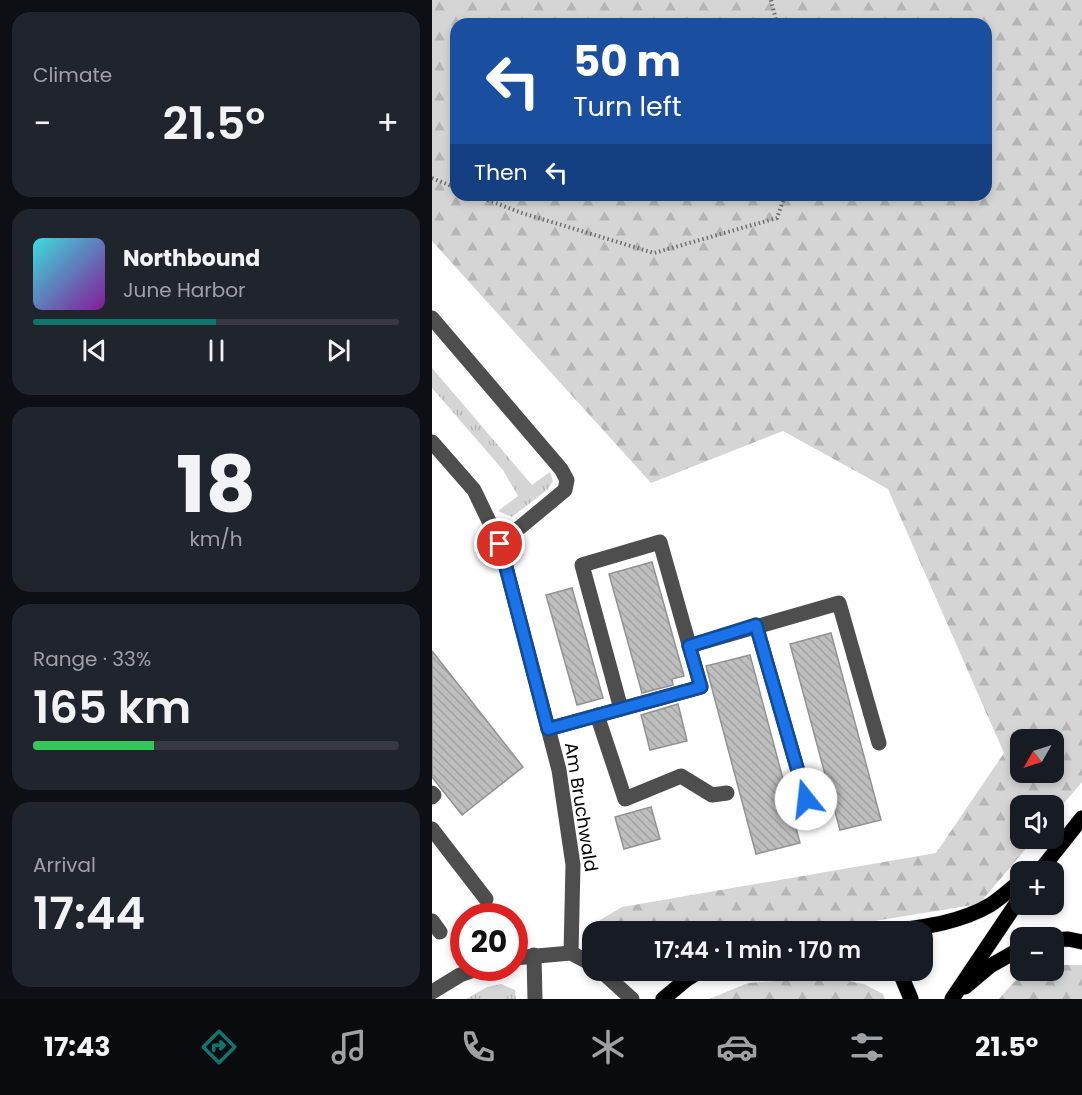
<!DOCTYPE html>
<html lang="en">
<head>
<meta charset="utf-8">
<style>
	:root { --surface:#171b24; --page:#20242c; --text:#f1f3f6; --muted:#9ea1a6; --line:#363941; --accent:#0f766e }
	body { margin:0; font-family:Poppins,sans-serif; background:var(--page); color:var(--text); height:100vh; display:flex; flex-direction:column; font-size:22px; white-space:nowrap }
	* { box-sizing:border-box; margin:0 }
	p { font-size:20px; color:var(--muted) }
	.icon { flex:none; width:33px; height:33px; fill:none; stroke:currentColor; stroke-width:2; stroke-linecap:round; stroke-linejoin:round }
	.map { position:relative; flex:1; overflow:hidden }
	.panel { display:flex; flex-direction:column; gap:12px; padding:12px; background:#0d0f14; width:432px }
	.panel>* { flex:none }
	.banner { position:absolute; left:18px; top:18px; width:542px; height:183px; border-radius:18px; box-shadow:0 3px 9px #0003; background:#1a4fa0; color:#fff; overflow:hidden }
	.needle { width:39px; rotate:231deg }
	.buttons { position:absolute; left:578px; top:729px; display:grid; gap:12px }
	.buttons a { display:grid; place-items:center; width:54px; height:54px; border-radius:12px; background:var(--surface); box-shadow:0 3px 9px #0003; font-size:30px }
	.speed { position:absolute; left:18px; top:903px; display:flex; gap:12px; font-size:30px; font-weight:700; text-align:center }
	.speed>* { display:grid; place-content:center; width:78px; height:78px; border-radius:50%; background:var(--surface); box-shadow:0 3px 9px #0003; line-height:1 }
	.speed .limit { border:9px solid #d22; background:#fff; color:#111 }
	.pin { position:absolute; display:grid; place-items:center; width:51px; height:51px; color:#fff; margin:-26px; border:3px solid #fff; border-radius:50%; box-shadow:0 2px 6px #0007 }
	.me { position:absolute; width:66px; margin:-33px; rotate:344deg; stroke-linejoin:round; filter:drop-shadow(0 0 4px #0008) }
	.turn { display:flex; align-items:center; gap:21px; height:126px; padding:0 24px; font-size:27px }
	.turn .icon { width:78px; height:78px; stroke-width:2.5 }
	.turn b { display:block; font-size:42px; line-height:51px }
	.then { display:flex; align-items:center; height:57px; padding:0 24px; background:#0003; gap:12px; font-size:22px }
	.big { font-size:45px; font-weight:600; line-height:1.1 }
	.panel .card { flex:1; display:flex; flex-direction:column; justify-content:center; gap:9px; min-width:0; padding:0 21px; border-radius:18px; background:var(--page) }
	.panel .dial { align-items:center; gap:0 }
	.dial b { font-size:78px; line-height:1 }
	.song { display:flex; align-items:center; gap:18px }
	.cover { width:72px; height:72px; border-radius:9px; background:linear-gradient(135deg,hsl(180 70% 55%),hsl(290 70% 35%)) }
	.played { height:6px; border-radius:3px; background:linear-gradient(90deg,var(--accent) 50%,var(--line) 50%) }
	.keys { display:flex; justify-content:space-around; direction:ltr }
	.heat { display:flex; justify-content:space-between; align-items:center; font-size:33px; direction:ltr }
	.charge { height:9px; border-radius:4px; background:linear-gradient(90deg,#34c759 33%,var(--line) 0) }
	.trip { position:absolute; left:150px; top:921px; width:351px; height:60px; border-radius:18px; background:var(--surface); box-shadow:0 3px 9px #0003; font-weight:600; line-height:60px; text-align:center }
	.dock { display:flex; height:96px; justify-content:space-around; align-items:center; background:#090b0e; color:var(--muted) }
	.dock .icon { width:42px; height:42px }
	.dock .on { color:var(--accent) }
	.dock b { font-size:27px; color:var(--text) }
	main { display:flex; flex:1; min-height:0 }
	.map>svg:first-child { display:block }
	.grass { fill:url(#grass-tufts) }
	.forest { fill:url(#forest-firs); fill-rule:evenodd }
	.building { fill:url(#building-back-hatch); stroke:#929292; stroke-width:1.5 }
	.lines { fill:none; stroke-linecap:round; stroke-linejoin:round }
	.major-casing { stroke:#dbdbdb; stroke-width:16 }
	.path { stroke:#707070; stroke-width:4; stroke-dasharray:1.5 3; stroke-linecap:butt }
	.minor { stroke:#4e4e4e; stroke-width:15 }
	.major { stroke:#000; stroke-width:15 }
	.route-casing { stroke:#114b97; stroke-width:15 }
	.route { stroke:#1a73e8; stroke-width:10 }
	.labels { text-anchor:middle; stroke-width:4.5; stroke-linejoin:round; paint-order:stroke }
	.street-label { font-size:18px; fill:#000; stroke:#fff }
</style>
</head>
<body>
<main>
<section class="panel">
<div class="card"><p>Climate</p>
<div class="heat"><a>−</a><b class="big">21.5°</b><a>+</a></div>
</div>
<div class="card">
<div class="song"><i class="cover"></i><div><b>Northbound</b><p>June Harbor</p></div></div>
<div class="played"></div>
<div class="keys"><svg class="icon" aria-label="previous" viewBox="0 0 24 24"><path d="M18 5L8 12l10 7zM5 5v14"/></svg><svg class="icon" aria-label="pause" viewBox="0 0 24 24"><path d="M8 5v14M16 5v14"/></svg><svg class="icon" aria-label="next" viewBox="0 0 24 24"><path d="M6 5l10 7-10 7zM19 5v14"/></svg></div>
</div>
<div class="card dial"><b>18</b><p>km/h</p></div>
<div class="card"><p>Range · 33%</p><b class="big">165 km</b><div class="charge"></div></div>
<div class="card"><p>Arrival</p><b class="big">17:44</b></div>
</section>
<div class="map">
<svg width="650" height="999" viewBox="0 0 650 999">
	<defs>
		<pattern id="grass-tufts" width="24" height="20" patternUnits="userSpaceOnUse" patternTransform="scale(1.5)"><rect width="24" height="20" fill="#d5d5d5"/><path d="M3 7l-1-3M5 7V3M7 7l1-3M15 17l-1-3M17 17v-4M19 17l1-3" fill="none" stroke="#b5b5b5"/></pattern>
		<pattern id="forest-firs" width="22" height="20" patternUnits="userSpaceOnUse" patternTransform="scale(1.5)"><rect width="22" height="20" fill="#d5d5d5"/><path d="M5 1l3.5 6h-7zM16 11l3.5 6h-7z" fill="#b5b5b5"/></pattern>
		<pattern id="building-back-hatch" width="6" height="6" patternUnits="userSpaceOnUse" patternTransform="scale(1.5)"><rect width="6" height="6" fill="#bebebe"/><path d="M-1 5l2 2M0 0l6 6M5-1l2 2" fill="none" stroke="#a2a2a2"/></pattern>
	</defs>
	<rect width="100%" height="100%" fill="#fff"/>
	<g class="grass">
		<polygon points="0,368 100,485 118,472 121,481 116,489 80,517 66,511 86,496 71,470 0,388"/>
		<polygon points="69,984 83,990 84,999 34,999 55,987"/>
	</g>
	<g class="forest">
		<path d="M0,0h650v782l-29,34v-10h-33v32l14,1 -55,65 -166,27h-219l6,-11 22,-13 314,-54 68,-100 -116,-264 -105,-58 -132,52 -219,-242zM24,24h530v171h-530zM588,740h33v32h-33z"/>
		<path d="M621,965h29v34h-83c20,-23 22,-29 54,-29z"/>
		<polygon points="395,977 432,984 451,994 453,999 277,999 316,983"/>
	</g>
	<g class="building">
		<polygon points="220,562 252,676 240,679 241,685 210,693 177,574"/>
		<polygon points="140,588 171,698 145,705 114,595"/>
		<polygon points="399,633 449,820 408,830 358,644"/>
		<polygon points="0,651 91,767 30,815 0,777"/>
		<polygon points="318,655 368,843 324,854 274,666"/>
		<polygon points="246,704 255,741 218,750 209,715"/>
		<polygon points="219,807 228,839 192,849 183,817"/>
	</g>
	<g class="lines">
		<defs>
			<g id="major">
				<polyline points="607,872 650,818"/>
				<path d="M453,932c37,-5 72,-8 105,-27 11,-7 20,-16 30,-23"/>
				<polyline points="621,940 636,939 650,942"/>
				<polyline points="463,970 469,975 479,999"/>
				<polyline points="533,987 558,966 588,949"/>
				<polyline points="231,999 255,979 270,970"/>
				<polyline points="520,999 588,898"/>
			</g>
		</defs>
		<use href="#major" class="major-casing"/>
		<g class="path">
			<polyline points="339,0 345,24"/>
			<polyline points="0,178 24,188"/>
			<polyline points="43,195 90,213 222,253 345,218 353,195"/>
		</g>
		<g class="minor">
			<polyline points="0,318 129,469 135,480 133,490 68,544"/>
			<polyline points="0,442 42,490 68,544 127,770 141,865 139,953"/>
			<polyline points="324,625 374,799"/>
			<polyline points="257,646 407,603 447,743"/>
			<polyline points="165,715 193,799 249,776 280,795 295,793"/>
			<polyline points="116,729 269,687 228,542 150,565 189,709"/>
			<polyline points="0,793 2,795 0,797"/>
			<polyline points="0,829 54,899"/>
			<polyline points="0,921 8,932"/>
			<polyline points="102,955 103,999"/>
			<polyline points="82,958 139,953 160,964"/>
			<polyline points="168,970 200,999"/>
			<polyline points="0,992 28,975 48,968"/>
		</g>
		<use href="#major" class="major"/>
	</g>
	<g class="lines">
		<defs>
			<polyline id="route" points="68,544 116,729 269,687 257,646 324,625 374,799"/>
		</defs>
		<use href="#route" class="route-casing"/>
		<use href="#route" class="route"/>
	</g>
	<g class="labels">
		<g class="street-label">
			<text transform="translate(149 807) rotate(81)" y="6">Am Bruchwald</text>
		</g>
	</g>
</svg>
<div class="buttons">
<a><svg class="needle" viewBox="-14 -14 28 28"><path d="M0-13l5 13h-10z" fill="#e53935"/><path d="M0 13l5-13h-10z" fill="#9ea1a6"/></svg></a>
<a><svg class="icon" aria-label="sound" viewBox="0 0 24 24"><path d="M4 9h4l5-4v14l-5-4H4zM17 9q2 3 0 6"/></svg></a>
<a>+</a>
<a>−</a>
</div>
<div class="speed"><div class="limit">20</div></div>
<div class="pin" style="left:68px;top:544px;background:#d93025"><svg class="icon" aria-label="arrive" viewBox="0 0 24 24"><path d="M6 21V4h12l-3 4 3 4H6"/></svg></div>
<svg class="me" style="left:374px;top:799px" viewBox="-20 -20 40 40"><circle r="19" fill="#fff"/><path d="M0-13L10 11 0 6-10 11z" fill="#1a73e8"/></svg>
<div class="trip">17:44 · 1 min · 170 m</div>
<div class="banner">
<div class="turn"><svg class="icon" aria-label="left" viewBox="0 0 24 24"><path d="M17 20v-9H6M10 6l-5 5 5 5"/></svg><div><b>50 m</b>Turn left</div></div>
<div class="then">Then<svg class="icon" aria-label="left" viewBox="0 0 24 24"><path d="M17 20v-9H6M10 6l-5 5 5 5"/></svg></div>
</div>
</div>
</main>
<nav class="dock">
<b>17:43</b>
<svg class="icon on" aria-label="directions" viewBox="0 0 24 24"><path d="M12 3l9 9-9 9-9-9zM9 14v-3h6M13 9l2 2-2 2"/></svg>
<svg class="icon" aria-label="music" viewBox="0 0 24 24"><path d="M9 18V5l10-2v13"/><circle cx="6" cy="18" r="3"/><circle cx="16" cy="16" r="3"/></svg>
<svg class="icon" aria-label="phone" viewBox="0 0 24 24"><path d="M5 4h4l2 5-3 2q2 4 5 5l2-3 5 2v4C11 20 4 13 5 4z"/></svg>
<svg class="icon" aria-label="climate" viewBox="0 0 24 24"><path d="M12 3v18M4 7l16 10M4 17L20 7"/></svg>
<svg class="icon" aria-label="car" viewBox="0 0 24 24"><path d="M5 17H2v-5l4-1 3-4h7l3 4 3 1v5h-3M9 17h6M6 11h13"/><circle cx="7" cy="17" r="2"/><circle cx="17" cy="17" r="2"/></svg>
<svg class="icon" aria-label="filters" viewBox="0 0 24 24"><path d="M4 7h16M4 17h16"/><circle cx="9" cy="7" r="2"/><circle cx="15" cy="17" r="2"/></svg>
<b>21.5°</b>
</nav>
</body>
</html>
